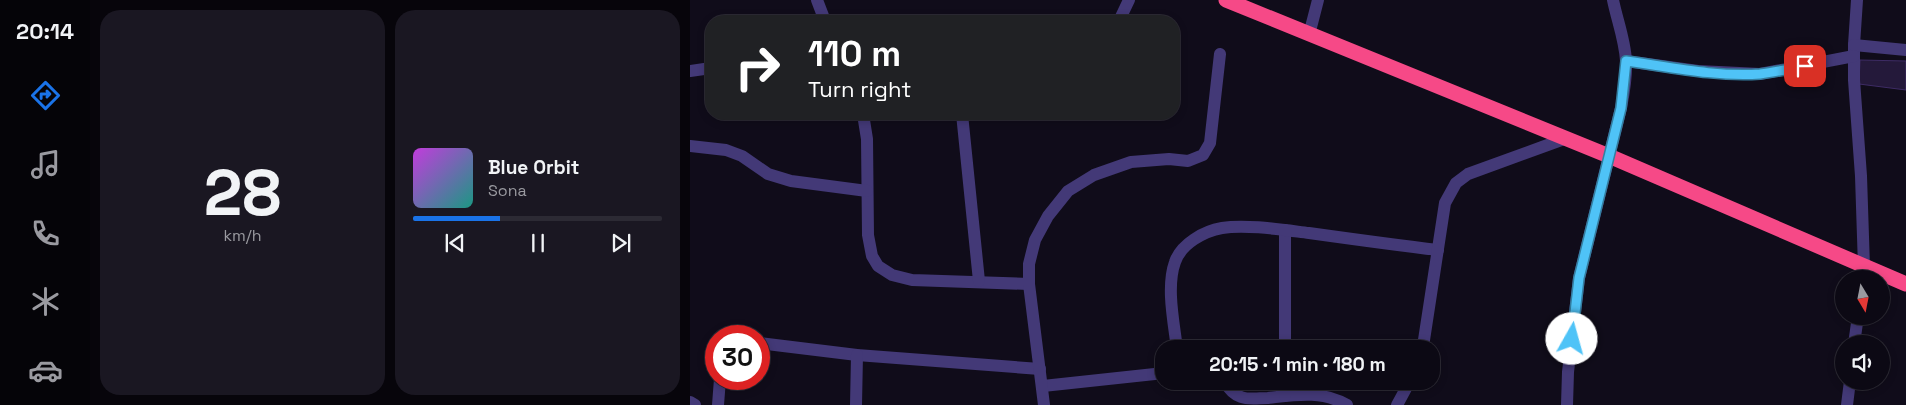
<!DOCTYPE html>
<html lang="en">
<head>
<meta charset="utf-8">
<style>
	:root { --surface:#0c0914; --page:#1a1722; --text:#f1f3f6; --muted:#9a9aa0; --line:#2c2a34; --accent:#1a73e8 }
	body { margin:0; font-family:"Space Grotesk",sans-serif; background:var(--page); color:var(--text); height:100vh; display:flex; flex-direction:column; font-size:19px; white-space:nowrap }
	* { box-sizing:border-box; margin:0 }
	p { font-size:16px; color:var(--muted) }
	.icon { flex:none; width:28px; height:28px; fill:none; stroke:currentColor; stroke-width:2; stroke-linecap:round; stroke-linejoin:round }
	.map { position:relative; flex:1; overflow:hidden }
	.sheet { display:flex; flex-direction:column; gap:10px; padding:10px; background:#07050b; width:600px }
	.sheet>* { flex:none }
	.banner { position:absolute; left:15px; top:15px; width:475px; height:105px; border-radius:20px; box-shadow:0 2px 8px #0003,0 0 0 1px var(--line); background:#202124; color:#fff; overflow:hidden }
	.needle { width:32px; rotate:170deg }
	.buttons { position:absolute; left:1145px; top:270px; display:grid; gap:10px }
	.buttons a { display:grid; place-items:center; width:55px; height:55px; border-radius:50%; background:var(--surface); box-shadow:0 2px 8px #0003,0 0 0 1px var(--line); font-size:25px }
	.speed { position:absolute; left:15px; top:325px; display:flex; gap:10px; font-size:25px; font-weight:700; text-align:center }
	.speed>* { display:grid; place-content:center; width:65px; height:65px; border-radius:50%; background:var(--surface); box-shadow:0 2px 8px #0003,0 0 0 1px var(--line); line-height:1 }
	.speed .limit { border:8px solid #d22; background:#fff; color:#111 }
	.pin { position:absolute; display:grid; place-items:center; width:42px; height:42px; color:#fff; margin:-21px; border-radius:10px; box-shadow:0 2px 8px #0006 }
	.me { position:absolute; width:55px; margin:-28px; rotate:7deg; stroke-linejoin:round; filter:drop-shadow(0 0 4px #0008) }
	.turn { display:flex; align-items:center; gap:18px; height:105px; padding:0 20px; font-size:22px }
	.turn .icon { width:65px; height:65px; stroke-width:2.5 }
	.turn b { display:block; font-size:35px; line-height:42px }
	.sheet .tile { flex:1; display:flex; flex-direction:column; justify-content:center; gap:8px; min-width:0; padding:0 18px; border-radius:20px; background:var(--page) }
	.sheet .dial { align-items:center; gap:0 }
	.dial b { font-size:65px; line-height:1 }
	.song { display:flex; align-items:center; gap:15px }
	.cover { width:60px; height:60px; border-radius:8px; background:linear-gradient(135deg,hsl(290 70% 55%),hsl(170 70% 35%)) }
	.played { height:5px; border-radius:2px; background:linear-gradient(90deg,var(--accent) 35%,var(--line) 35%) }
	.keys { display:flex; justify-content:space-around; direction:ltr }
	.sheet .tiles { flex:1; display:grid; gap:10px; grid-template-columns:repeat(2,1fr) }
	.trip { position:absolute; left:465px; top:340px; width:285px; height:50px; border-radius:20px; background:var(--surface); box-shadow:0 2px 8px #0003,0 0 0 1px var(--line); font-weight:600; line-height:50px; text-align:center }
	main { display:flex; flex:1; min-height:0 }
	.menu { display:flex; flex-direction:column; width:90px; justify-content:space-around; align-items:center; background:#050408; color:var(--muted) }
	.menu .icon { width:35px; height:35px }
	.menu .on { color:var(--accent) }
	.menu b { font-size:22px; color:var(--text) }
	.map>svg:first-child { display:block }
	.building { fill:#24193a; stroke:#3e2c65 }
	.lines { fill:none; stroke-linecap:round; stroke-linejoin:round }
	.street { stroke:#433977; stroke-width:12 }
	.highway { stroke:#f64987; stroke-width:15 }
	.route-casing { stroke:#337fa1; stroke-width:12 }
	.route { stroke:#4fc3f7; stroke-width:9 }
</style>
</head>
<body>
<main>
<nav class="menu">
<b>20:14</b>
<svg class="icon on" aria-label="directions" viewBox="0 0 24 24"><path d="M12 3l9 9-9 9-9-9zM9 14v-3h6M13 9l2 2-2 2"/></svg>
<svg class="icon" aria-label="music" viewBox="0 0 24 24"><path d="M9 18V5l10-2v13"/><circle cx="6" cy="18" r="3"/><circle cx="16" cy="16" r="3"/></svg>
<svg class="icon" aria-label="phone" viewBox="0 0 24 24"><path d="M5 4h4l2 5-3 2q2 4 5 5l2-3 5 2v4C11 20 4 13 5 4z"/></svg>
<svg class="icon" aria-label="climate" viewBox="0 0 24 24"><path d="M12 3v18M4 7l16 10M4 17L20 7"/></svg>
<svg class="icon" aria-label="car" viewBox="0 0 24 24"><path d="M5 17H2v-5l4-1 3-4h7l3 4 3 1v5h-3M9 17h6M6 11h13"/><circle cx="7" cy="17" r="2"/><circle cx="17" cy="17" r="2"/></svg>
</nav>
<section class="sheet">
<div class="tiles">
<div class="tile dial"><b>28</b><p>km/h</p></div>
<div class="tile">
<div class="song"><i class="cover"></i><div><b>Blue Orbit</b><p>Sona</p></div></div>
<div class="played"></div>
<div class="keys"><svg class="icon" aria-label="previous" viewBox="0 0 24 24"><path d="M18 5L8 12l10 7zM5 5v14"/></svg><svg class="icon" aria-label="pause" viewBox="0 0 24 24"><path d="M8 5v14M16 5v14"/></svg><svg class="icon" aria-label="next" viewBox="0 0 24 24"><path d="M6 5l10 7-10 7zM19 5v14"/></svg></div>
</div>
</div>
</section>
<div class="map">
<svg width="1216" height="405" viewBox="0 0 1216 405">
	<rect width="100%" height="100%" fill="#100c1a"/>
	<polygon class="building" points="1170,60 1216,61 1216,90 1169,84"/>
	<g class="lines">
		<g class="street">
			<polyline points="127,0 135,21"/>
			<polyline points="1167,0 1164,45 1164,80 1171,176 1174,267 1173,279"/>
			<polyline points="429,21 439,0"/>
			<polyline points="619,35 628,0"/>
			<polyline points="1164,45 1216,50"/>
			<polyline points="936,61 1008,71 1070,74 1164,56"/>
			<polyline points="0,71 21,68"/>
			<polyline points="173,114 177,139 178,235 182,256 188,266 202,275 222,280 339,284"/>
			<polyline points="272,114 289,281"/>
			<polyline points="0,146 36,150 52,156 78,174 101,181 177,191"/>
			<polyline points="595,230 595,349"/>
			<polyline points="69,343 167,355 350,369"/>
			<polyline points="1164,344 1168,316"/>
			<path d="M487,349c-3,-26 -11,-62 -2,-87 6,-18 29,-31 47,-34 24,-4 62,2 87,5 43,6 86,12 129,17"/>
			<polyline points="731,349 734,340 755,203 766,183 778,174 874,139"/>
			<path d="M534,381c4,7 9,13 17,16 8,3 18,1 27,1 27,-3 54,-8 79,7"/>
			<polyline points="595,381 595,396"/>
			<polyline points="353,386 474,373"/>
			<polyline points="0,402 5,405"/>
			<polyline points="28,405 30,379"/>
			<polyline points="166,405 167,355"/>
			<polyline points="354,405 339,284 339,264 345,240 358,216 378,191 404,175 441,162 479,159 498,161 513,155 520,143 530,54"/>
			<polyline points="707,405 720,381"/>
			<path d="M877,405l1,-33 11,-94 42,-170c3,-16 6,-31 5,-47 -1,-21 -9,-41 -13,-61"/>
			<polyline points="1157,405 1160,381"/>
		</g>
		<polyline class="highway" points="536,0 919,156 1216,284"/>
	</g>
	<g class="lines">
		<defs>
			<path id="route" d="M882,339l7,-61 42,-170 5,-47c44,6 89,16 134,13 15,-2 30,-5 45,-8"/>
		</defs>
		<use href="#route" class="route-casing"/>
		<use href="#route" class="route"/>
	</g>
</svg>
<div class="buttons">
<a><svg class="needle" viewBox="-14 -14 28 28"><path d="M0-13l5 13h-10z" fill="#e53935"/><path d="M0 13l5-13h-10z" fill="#9a9aa0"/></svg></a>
<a><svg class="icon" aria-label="sound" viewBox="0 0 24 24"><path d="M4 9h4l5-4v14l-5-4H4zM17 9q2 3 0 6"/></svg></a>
</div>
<div class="speed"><div class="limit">30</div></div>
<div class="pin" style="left:1115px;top:66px;background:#d93025"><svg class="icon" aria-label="arrive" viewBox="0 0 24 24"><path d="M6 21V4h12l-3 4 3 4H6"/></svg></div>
<svg class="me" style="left:882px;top:339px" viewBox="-20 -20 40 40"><circle r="19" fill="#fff"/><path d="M0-13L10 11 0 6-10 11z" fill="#4fc3f7"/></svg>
<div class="trip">20:15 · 1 min · 180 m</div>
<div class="banner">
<div class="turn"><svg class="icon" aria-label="right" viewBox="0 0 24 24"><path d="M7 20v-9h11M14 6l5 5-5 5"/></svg><div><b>110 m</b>Turn right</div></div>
</div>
</div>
</main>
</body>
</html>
